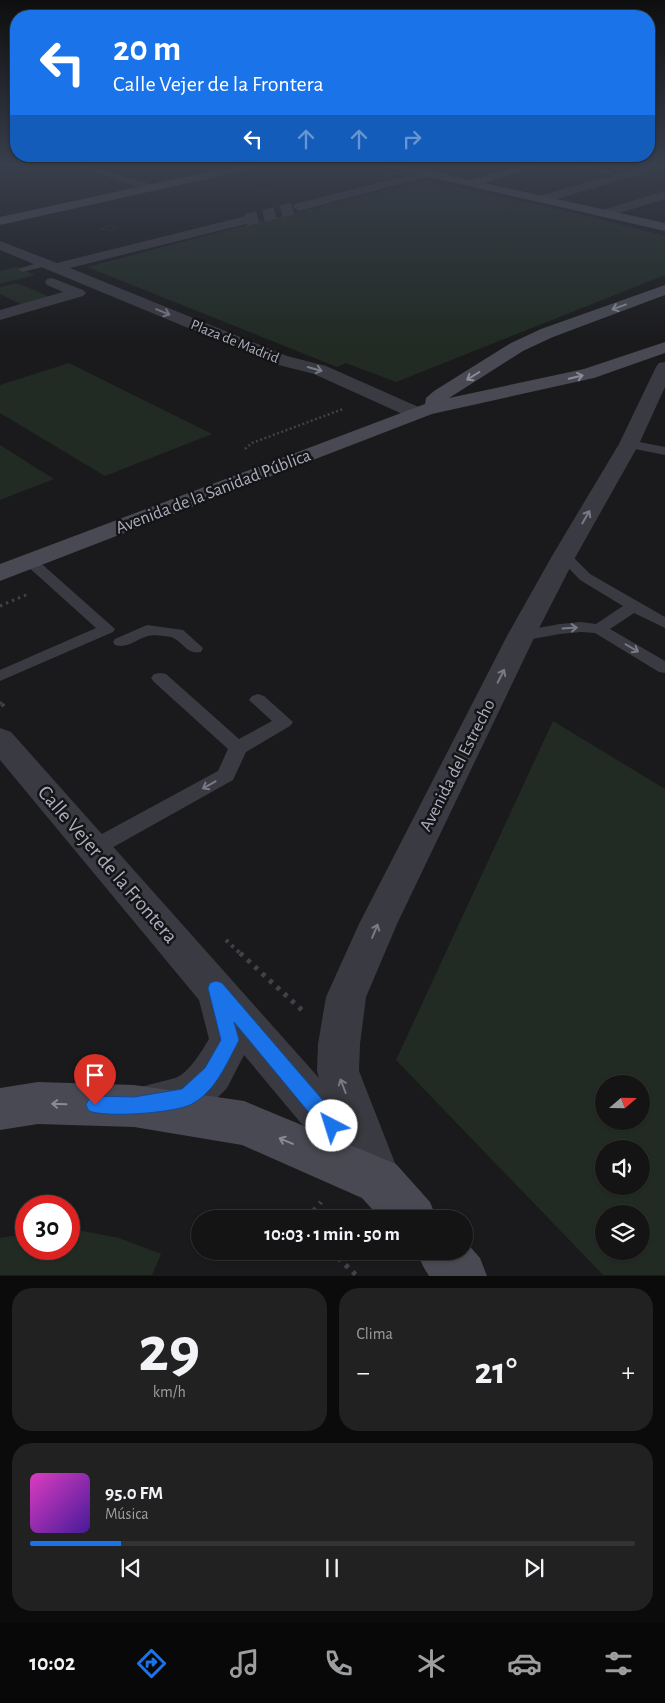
<!DOCTYPE html>
<html lang="es">
<head>
<meta charset="utf-8">
<style>
	:root { --surface:#141415; --page:#212122; --text:#f1f3f6; --muted:#9d9ea0; --line:#333334; --accent:#1a73e8 }
	body { margin:0; font-family:"Alegreya Sans",sans-serif; background:var(--page); color:var(--text); height:100vh; display:flex; flex-direction:column; font-size:19px; white-space:nowrap }
	* { box-sizing:border-box; margin:0 }
	p { font-size:16px; color:var(--muted) }
	.icon { flex:none; width:28px; height:28px; fill:none; stroke:currentColor; stroke-width:2; stroke-linecap:round; stroke-linejoin:round }
	.map { position:relative; height:1276px; overflow:hidden }
	.drawer { display:flex; flex-direction:column; gap:12px; padding:12px; background:#0b0b0c; flex:1 }
	.drawer>* { flex:none }
	.hud { position:absolute; left:10px; top:10px; width:645px; height:152px; border-radius:20px; box-shadow:0 1px 4px #0004,0 0 0 1px var(--line); background:#1a73e8; color:#fff; overflow:hidden }
	.needle { width:32px; rotate:70deg }
	.tools { position:absolute; left:595px; top:1075px; display:grid; gap:10px }
	.tools a { display:grid; place-items:center; width:55px; height:55px; border-radius:50%; background:var(--surface); box-shadow:0 1px 4px #0004,0 0 0 1px var(--line); font-size:25px }
	.speed { position:absolute; left:15px; top:1195px; display:flex; gap:10px; font-size:25px; font-weight:700; text-align:center }
	.speed>* { display:grid; place-content:center; width:65px; height:65px; border-radius:50%; background:var(--surface); box-shadow:0 1px 4px #0004,0 0 0 1px var(--line); line-height:1 }
	.speed .limit { border:8px solid #d22; background:#fff; color:#111 }
	.pin { position:absolute; display:grid; place-items:center; width:42px; height:42px; color:#fff; margin:-51px -21px; border-radius:50% 50% 50% 0; rotate:-45deg; box-shadow:0 0 5px #0007 }
	.pin .icon { rotate:45deg }
	.me { position:absolute; width:55px; margin:-28px; rotate:320deg; stroke-linejoin:round; filter:drop-shadow(0 0 4px #0008) }
	.turn { display:flex; align-items:center; gap:18px; height:105px; padding:0 20px; font-size:22px }
	.turn .icon { width:65px; height:65px; stroke-width:2.5 }
	.turn b { display:block; font-size:35px; line-height:42px }
	.lanes { display:flex; align-items:center; height:48px; padding:0 20px; background:#0003; justify-content:center; gap:25px; direction:ltr }
	.lanes .off { opacity:.35 }
	.big { font-size:38px; font-weight:700; line-height:1.1 }
	.drawer .widget { flex:1; display:flex; flex-direction:column; justify-content:center; gap:8px; min-width:0; padding:0 18px; border-radius:20px; background:var(--page) }
	.drawer .dial { align-items:center; gap:0 }
	.dial b { font-size:65px; line-height:1 }
	.song { display:flex; align-items:center; gap:15px }
	.cover { width:60px; height:60px; border-radius:8px; background:linear-gradient(135deg,hsl(310 70% 55%),hsl(260 70% 35%)) }
	.played { height:5px; border-radius:2px; background:linear-gradient(90deg,var(--accent) 15%,var(--line) 15%) }
	.keys { display:flex; justify-content:space-around; direction:ltr }
	.heat { display:flex; justify-content:space-between; align-items:center; font-size:28px; direction:ltr }
	.drawer .tiles { flex:1; display:grid; gap:12px; grid-template-columns:1fr 1fr }
	.widget:last-child { grid-column:span 2 }
	.trip { position:absolute; left:191px; top:1210px; width:282px; height:50px; border-radius:25px; background:var(--surface); box-shadow:0 1px 4px #0004,0 0 0 1px var(--line); font-weight:700; line-height:50px; text-align:center }
	.menu { display:flex; height:80px; justify-content:space-around; align-items:center; background:#080808; color:var(--muted) }
	.menu .icon { width:35px; height:35px }
	.menu .current { color:var(--accent) }
	.menu b { font-size:22px; color:var(--text) }
	.map>svg:first-child { display:block }
	.green { fill:#212b24; fill-rule:evenodd }
	.lines { fill:none; stroke-linecap:round; stroke-linejoin:round }
	.street-tunnel { stroke:#37383c; stroke-width:12; stroke-dasharray:12 6; stroke-linecap:butt }
	.path-far4 { stroke:#404149; stroke-width:1; stroke-dasharray:1 2; stroke-linecap:butt }
	.path-far3 { stroke:#404149; stroke-width:2.5; stroke-dasharray:2 2.5; stroke-linecap:butt }
	.path-far2 { stroke:#404149; stroke-width:3; stroke-dasharray:2.5 4; stroke-linecap:butt }
	.path-far1 { stroke:#404149; stroke-width:4; stroke-dasharray:3 4.5; stroke-linecap:butt }
	.path { stroke:#404149; stroke-width:5; stroke-dasharray:4 6; stroke-linecap:butt }
	.lane { fill:#3a3a42; fill-rule:evenodd }
	.street { fill:#3a3a42; fill-rule:evenodd }
	.secondary { fill:#484952; fill-rule:evenodd }
	.oneway { stroke:#888b98 }
	.oneway2 { stroke:#787a86 }
	.route { fill:#1a73e8; stroke:#114b97 }
	.labels { text-anchor:middle; stroke-width:5; stroke-linejoin:round; paint-order:stroke }
	.far-street-label { font-size:15px; fill:#abaebd; stroke:#151517 }
	.street-label { font-size:18px; fill:#abaebd; stroke:#151517 }
	.near-street-label { font-size:21px; fill:#abaebd; stroke:#151517 }
</style>
</head>
<body>
<div class="map">
<svg width="665" height="1276" viewBox="0 0 665 1276">
	<rect width="100%" height="100%" fill="#1a1a1c"/>
	<g class="green">
		<polygon points="327,163 362,163 407,174 385,177"/>
		<polygon points="425,180 584,215 665,236 665,275 396,382 346,363 337,367 87,267 250,224"/>
		<polygon points="17,267 35,275 0,284 0,271"/>
		<polygon points="17,283 50,297 23,305 0,294 0,287"/>
		<polygon points="69,363 212,434 105,476 0,413 0,385"/>
		<polygon points="0,445 54,479 0,500"/>
		<path d="M553,721l112,68v486h-62l-207,-215zM604,1084h37v37h-37zM604,1149h37v37h-37zM604,1214h37v37h-37z"/>
		<polygon points="77,1230 119,1238 161,1254 152,1275 0,1275 0,1238 26,1234 26,1249 69,1249 69,1231"/>
	</g>
	<g class="lines">
		<polyline class="street-tunnel" points="246,220 299,207"/>
		<g class="path-far4">
			<polyline points="289,166 301,163"/>
			<polyline points="317,177 311,176 344,168 323,163"/>
			<polyline points="258,189 278,195"/>
			<polygon points="109,225 118,227 111,230 101,229"/>
		</g>
		<polyline class="path-far3" points="245,449 252,443 343,409"/>
		<g class="path-far2">
			<polyline points="0,606 28,594"/>
			<polyline points="0,702 3,706"/>
		</g>
		<g class="path-far1">
			<polyline points="2,704 6,709"/>
			<polyline points="226,940 241,954"/>
		</g>
		<g class="path">
			<polyline points="240,953 304,1012"/>
			<polyline points="307,1219 321,1202"/>
			<polyline points="331,1251 357,1276"/>
		</g>
		<g class="lane">
			<polygon points="44,261 48,264 47,266 22,272 18,269"/>
			<polygon points="629,440 665,447 665,455 625,447 623,444 625,441"/>
			<polygon points="564,552 569,553 590,574 665,617 665,628 634,613 610,629 665,661 665,673 659,672 595,633 581,632 560,634 521,641 515,639 513,636 515,633 521,631 560,624 581,622 596,624 623,606 580,580 557,556 559,553"/>
			<polygon points="30,557 35,558 115,629 113,632 0,681 0,670 96,628 25,564 23,561 25,558"/>
			<path d="M147,625l36,5 20,18 -2,4c-15,3 -18,-11 -30,-15 -5,-1 -18,-3 -23,-1 -12,3 -20,13 -33,9l-2,-3 2,-3z"/>
			<polygon points="160,673 166,674 239,739 272,721 249,700 252,696 258,694 264,696 293,722 290,726 246,752 233,780 101,854 94,856 87,854 84,848 87,842 218,771 228,749 154,682 151,678 154,674"/>
		</g>
		<g class="street">
			<polygon points="64,163 81,163 156,186 158,188 156,190 148,190"/>
			<polygon points="561,163 582,163 612,170 613,172 608,175 562,165"/>
			<polygon points="656,163 665,163 665,167 543,203 537,199 539,196"/>
			<polygon points="426,171 430,172 431,174 430,176 299,211 293,207 295,204"/>
			<polygon points="665,191 665,199 606,217 600,213 602,210"/>
			<polygon points="246,216 252,220 250,223 70,268 287,356 326,366 423,409 426,413 423,417 416,419 409,417 314,374 275,364 0,250 0,241 57,263"/>
			<polygon points="52,278 83,290 86,293 83,296 0,320 0,310 63,292 47,285 45,282 47,279"/>
			<path d="M665,362v25l-26,57 -63,112 -41,80 -138,288 -31,73 -6,47 -1,27 43,110 -6,17 -17,6 -17,-6 -4,-12 -7,-3 -107,-128 -17,33 -24,24 -16,6 -32,6 -16,-6 -6,-15 6,-15c12,-5 24,-6 36,-10 14,-5 26,-26 34,-39l-10,-39 -199,-240v-32l11,4 308,346 -2,-7 1,-27 8,-47 33,-73 148,-288 45,-80 67,-112 37,-77 3,-4z"/>
		</g>
		<g class="secondary">
			<polygon points="249,163 270,163 265,166 0,225 0,217"/>
			<polygon points="376,163 396,163 470,180 530,163 548,163 484,183 665,223 665,231 381,166"/>
			<polygon points="665,285 665,295 553,337 523,351 449,398 584,369 665,342 665,353 594,378 432,414 0,581 0,564 425,404 426,398 434,391 511,343 541,329"/>
			<polygon points="38,1082 134,1085 244,1101 396,1164 430,1202 437,1219 381,1219 362,1198 242,1145 134,1127 38,1124 0,1130 0,1088"/>
			<polygon points="465,1241 480,1258 487,1276 429,1276 424,1268 416,1251 465,1251"/>
		</g>
	</g>
	<defs><path id="oneway-shaft" d="M-6 0H5M1.5-3L5.5 0L1.5 3" fill="none" stroke-width="1.6" stroke-linecap="round" stroke-linejoin="round" transform="scale(1.25)"/></defs>
	<g class="oneway">
		<use href="#oneway-shaft" transform="translate(619 307) rotate(160)"/>
		<use href="#oneway-shaft" transform="translate(473 376) rotate(148)"/>
		<use href="#oneway-shaft" transform="translate(576 377) rotate(-13)"/>
		<use href="#oneway-shaft" transform="translate(59 1104) rotate(-178)"/>
		<use href="#oneway-shaft" transform="translate(286 1141) rotate(-157)"/>
	</g>
	<g class="oneway2">
		<use href="#oneway-shaft" transform="translate(163 312) rotate(22)"/>
		<use href="#oneway-shaft" transform="translate(315 369) rotate(16)"/>
		<use href="#oneway-shaft" transform="translate(586 517) rotate(-60)"/>
		<use href="#oneway-shaft" transform="translate(570 628) rotate(-4)"/>
		<use href="#oneway-shaft" transform="translate(632 648) rotate(30)"/>
		<use href="#oneway-shaft" transform="translate(501 676) rotate(-63)"/>
		<use href="#oneway-shaft" transform="translate(209 785) rotate(151)"/>
		<use href="#oneway-shaft" transform="translate(375 931) rotate(-67)"/>
		<use href="#oneway-shaft" transform="translate(343 1086) rotate(-111)"/>
	</g>
	<linearGradient id="sky" x2="0" y2="1"><stop stop-color="#0e0e0f"/><stop offset="0.48" stop-color="#383e4b"/><stop offset="1" stop-color="#383e4b" stop-opacity="0"/></linearGradient>
	<rect width="665" height="342" fill="url(#sky)"/>
	<path class="route" d="M216,981l6,2 117,136 2,7 -2,6 -7,3 -7,-3 -91,-110 5,18 -3,6c-11,21 -22,46 -44,58 -17,9 -85,14 -103,7l-3,-6 3,-6 6,-3 39,1 48,-8 23,-21 16,-28 -13,-52 2,-5z"/>
	<g class="labels">
		<g class="far-street-label">
			<text transform="translate(235 341) rotate(22)" y="5">Plaza de Madrid</text>
		</g>
		<g class="street-label">
			<text transform="translate(213 491) rotate(-21)" y="6">Avenida de la Sanidad Pública</text>
			<text transform="translate(457 765) rotate(-63)" y="6">Avenida del Estrecho</text>
		</g>
		<g class="near-street-label">
			<text transform="translate(108 864) rotate(49)" y="7">Calle Vejer de la Frontera</text>
		</g>
	</g>
</svg>
<div class="tools">
<a><svg class="needle" viewBox="-14 -14 28 28"><path d="M0-13l5 13h-10z" fill="#e53935"/><path d="M0 13l5-13h-10z" fill="#9d9ea0"/></svg></a>
<a><svg class="icon" aria-label="sound" viewBox="0 0 24 24"><path d="M4 9h4l5-4v14l-5-4H4zM17 9q2 3 0 6"/></svg></a>
<a><svg class="icon" aria-label="layers" viewBox="0 0 24 24"><path d="M12 4l9 5-9 5-9-5zM3 14l9 5 9-5"/></svg></a>
</div>
<div class="speed"><div class="limit">30</div></div>
<div class="pin" style="left:95px;top:1105px;background:#d93025"><svg class="icon" aria-label="arrive" viewBox="0 0 24 24"><path d="M6 21V4h12l-3 4 3 4H6"/></svg></div>
<svg class="me" style="left:332px;top:1126px" viewBox="-20 -20 40 40"><circle r="19" fill="#fff"/><path d="M0-13L10 11 0 6-10 11z" fill="#1a73e8"/></svg>
<div class="trip">10:03 · 1 min · 50 m</div>
<div class="hud">
<div class="turn"><svg class="icon" aria-label="left" viewBox="0 0 24 24"><path d="M17 20v-9H6M10 6l-5 5 5 5"/></svg><div><b>20 m</b>Calle Vejer de la Frontera</div></div>
<div class="lanes"><svg class="icon" aria-label="left" viewBox="0 0 24 24"><path d="M17 20v-9H6M10 6l-5 5 5 5"/></svg><svg class="icon off" aria-label="ahead" viewBox="0 0 24 24"><path d="M12 20V5M6 11l6-6 6 6"/></svg><svg class="icon off" aria-label="ahead" viewBox="0 0 24 24"><path d="M12 20V5M6 11l6-6 6 6"/></svg><svg class="icon off" aria-label="right" viewBox="0 0 24 24"><path d="M7 20v-9h11M14 6l5 5-5 5"/></svg></div>
</div>
</div>
<section class="drawer">
<div class="tiles">
<div class="widget dial"><b>29</b><p>km/h</p></div>
<div class="widget"><p>Clima</p>
<div class="heat"><a>−</a><b class="big">21°</b><a>+</a></div>
</div>
<div class="widget">
<div class="song"><i class="cover"></i><div><b>95.0 FM</b><p>Música</p></div></div>
<div class="played"></div>
<div class="keys"><svg class="icon" aria-label="previous" viewBox="0 0 24 24"><path d="M18 5L8 12l10 7zM5 5v14"/></svg><svg class="icon" aria-label="pause" viewBox="0 0 24 24"><path d="M8 5v14M16 5v14"/></svg><svg class="icon" aria-label="next" viewBox="0 0 24 24"><path d="M6 5l10 7-10 7zM19 5v14"/></svg></div>
</div>
</div>
</section>
<nav class="menu">
<b>10:02</b>
<svg class="icon current" aria-label="directions" viewBox="0 0 24 24"><path d="M12 3l9 9-9 9-9-9zM9 14v-3h6M13 9l2 2-2 2"/></svg>
<svg class="icon" aria-label="music" viewBox="0 0 24 24"><path d="M9 18V5l10-2v13"/><circle cx="6" cy="18" r="3"/><circle cx="16" cy="16" r="3"/></svg>
<svg class="icon" aria-label="phone" viewBox="0 0 24 24"><path d="M5 4h4l2 5-3 2q2 4 5 5l2-3 5 2v4C11 20 4 13 5 4z"/></svg>
<svg class="icon" aria-label="climate" viewBox="0 0 24 24"><path d="M12 3v18M4 7l16 10M4 17L20 7"/></svg>
<svg class="icon" aria-label="car" viewBox="0 0 24 24"><path d="M5 17H2v-5l4-1 3-4h7l3 4 3 1v5h-3M9 17h6M6 11h13"/><circle cx="7" cy="17" r="2"/><circle cx="17" cy="17" r="2"/></svg>
<svg class="icon" aria-label="filters" viewBox="0 0 24 24"><path d="M4 7h16M4 17h16"/><circle cx="9" cy="7" r="2"/><circle cx="15" cy="17" r="2"/></svg>
</nav>
</body>
</html>
